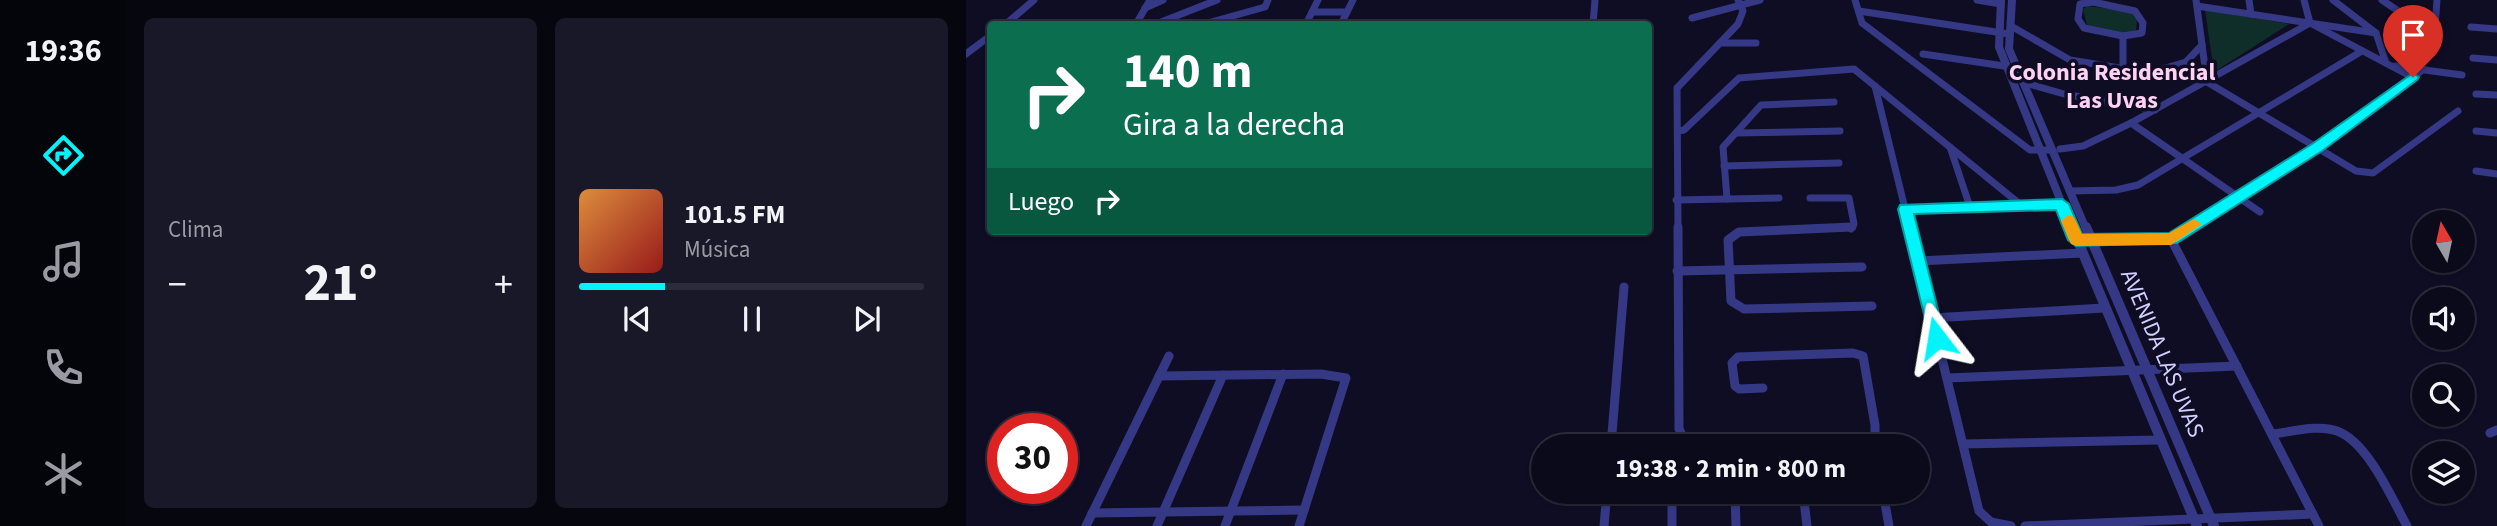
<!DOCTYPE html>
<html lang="es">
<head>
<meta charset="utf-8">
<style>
	:root { --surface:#0b0a1b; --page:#191828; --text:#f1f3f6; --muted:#9a9aa3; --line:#2b2b3a; --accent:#00f5fa }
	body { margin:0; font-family:"Source Sans 3",sans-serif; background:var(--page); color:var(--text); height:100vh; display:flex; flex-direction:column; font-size:26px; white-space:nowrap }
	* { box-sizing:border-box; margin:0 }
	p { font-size:23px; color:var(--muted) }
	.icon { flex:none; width:38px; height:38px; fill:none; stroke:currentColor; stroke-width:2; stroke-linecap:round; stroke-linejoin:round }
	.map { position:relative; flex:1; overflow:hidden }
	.drawer { display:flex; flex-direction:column; gap:18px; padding:18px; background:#06060f; width:840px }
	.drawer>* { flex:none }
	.banner { position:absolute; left:21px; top:21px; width:665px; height:214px; border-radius:7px; box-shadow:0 2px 5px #0004,0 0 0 2px var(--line); background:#0b6e4f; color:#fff; overflow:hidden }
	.needle { width:46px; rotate:351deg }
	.tools { position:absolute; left:1446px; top:210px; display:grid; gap:14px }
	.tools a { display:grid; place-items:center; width:63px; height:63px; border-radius:50%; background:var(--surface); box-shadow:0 2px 5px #0004,0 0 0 2px var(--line); font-size:35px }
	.speed { position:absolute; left:21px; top:413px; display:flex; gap:14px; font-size:35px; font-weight:700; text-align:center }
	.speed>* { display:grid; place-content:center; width:91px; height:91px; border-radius:50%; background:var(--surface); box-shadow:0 2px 5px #0004,0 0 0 2px var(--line); line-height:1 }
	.speed .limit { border:10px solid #d22; background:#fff; color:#111 }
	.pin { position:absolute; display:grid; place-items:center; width:60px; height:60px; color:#fff; margin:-72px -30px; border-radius:50% 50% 50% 0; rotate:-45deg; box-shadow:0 0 7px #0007 }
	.pin .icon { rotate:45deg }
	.me { position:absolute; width:77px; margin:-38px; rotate:346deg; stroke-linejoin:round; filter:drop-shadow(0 0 5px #0008) }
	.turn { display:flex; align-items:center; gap:24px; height:147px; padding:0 21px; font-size:32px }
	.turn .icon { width:91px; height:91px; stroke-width:2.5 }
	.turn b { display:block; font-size:49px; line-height:60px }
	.then { display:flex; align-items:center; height:66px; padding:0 21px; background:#0003; gap:14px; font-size:26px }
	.big { font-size:52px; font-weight:700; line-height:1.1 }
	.drawer .card { flex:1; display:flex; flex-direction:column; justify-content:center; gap:10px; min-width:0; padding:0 24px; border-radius:10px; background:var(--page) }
	.song { display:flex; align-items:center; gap:21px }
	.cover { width:84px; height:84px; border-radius:10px; background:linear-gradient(135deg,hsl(30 70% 55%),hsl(0 70% 35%)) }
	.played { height:7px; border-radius:4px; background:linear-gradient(90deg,var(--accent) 25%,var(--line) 25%) }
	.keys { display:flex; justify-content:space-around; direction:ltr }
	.heat { display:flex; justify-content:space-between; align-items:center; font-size:38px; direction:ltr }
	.drawer .tiles { flex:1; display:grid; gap:18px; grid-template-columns:repeat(2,1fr) }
	.trip { position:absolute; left:565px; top:434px; width:399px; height:70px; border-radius:35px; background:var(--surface); box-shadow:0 2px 5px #0004,0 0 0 2px var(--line); font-weight:700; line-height:70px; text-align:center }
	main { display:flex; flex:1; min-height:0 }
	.menu { display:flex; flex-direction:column; width:126px; justify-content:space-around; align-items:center; background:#04040b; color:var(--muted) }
	.menu .icon { width:49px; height:49px }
	.menu .active { color:var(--accent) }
	.menu b { font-size:32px; color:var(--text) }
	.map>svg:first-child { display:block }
	.green { fill:#0f2e2a }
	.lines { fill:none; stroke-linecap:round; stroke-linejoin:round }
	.minor-far1 { stroke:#353985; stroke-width:7 }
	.minor { stroke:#353985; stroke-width:9 }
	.tertiary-far1 { stroke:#353985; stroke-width:8 }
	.tertiary { stroke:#353985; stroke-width:10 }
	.route { fill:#00f5fa; stroke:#009fa2; stroke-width:2 }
	.slow { fill:#f59e0b }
	.labels { text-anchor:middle; stroke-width:7; stroke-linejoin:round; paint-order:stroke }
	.street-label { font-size:23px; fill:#d1cfff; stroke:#0f0d24 }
	.neighbourhood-label { font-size:24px; font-weight:bold; fill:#ffd1f2; stroke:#0f0d24 }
</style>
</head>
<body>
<main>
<nav class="menu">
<b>19:36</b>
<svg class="icon active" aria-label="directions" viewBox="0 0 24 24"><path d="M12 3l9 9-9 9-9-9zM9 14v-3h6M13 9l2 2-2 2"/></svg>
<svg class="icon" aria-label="music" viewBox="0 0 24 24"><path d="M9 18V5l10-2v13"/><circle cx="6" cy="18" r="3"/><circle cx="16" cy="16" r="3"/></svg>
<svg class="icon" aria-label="phone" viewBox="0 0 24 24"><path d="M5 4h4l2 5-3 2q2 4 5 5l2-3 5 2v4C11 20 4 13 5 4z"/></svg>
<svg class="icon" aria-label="climate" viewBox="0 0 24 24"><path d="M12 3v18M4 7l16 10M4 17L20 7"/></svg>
</nav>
<section class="drawer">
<div class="tiles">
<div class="card"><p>Clima</p>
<div class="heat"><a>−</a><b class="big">21°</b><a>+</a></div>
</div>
<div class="card">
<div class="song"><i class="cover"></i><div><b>101.5 FM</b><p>Música</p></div></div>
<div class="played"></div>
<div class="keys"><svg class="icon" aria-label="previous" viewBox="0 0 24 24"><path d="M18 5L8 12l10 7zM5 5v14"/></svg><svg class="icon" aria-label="pause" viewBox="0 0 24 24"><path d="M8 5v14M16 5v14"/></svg><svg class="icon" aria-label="next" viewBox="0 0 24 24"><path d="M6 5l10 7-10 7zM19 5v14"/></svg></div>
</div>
</div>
</section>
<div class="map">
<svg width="1531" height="526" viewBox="0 0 1531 526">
	<rect width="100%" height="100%" fill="#0f0d24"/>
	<g class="green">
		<polygon points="1122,6 1166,12 1171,18 1170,31 1161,34 1121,26 1117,9"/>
		<polygon points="1239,10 1323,24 1248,72"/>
	</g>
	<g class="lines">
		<g class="minor-far1">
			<polyline points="889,0 896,23 1064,150 1086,150"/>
			<polyline points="1011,0 1035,4"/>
			<polyline points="1230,0 1241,82"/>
			<polyline points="1283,0 1285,14"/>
			<polyline points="1338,0 1344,23 1446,77"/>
			<polyline points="1367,0 1410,33 1420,63"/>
			<polyline points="1416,0 1450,23 1469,27"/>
			<polygon points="1127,2 1169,11 1177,23 1176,33 1157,36 1118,28 1112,19 1114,4"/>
			<polyline points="1231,6 1410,33"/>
			<polyline points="179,8 197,0"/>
			<polyline points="893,11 1043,34"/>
			<polyline points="346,12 381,12"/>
			<polyline points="726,18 794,0"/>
			<polyline points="40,24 68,0"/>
			<polyline points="170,24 184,0"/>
			<polyline points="190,24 251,0"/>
			<polyline points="238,24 299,7 302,0"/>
			<polyline points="340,24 352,0"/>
			<polyline points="375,24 387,0"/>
			<polyline points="627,24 629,0"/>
			<polyline points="1045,26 1104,60 1241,82 1390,171 1407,173 1492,111"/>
			<polyline points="1505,27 1531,29"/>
			<polyline points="1157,36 1157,69"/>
			<polyline points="1468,41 1471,0"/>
			<polyline points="756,43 790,43"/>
			<polyline points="0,54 24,36"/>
			<polyline points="957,54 1038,66"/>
			<polyline points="1507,58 1531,60"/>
			<polyline points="1429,66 1496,75"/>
			<polyline points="1189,71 1220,62 1236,45"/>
			<polyline points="1056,82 1098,94 1189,110"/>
			<polyline points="909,86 944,229"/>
			<polyline points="1510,94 1531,95"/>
			<polyline points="1165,123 1294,212"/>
			<polyline points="712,131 718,130 773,78 888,69 1055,205"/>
			<polyline points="1510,131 1531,133"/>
			<polyline points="770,133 874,131"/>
			<polyline points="984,147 1004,207"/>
			<polyline points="1094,149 1117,146 1165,123 1344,23"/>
			<polyline points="758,166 873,163"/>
			<polyline points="1510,171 1531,174"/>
			<polyline points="1104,191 1150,190 1172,185 1396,51"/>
			<polyline points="844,198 883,198 888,224 885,229"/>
			<polyline points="761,199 757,147 795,105 868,102"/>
			<polyline points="710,200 813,198"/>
			<polyline points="939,209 1095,204"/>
			<polyline points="712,229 711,88 772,24 777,11 772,0"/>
			<polyline points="1221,229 1351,148 1458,69"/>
		</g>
		<g class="minor">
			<polyline points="712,227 713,429 717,437 728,440 908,438"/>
			<polyline points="886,227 773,232 762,240 765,301 778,309 906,306"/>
			<polyline points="944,227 1013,511 1025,522 1045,526"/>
			<polyline points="1205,239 1353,526"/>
			<polyline points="1110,240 1205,239 1224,227"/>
			<polyline points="952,261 1116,253"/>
			<polyline points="711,271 896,267"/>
			<polyline points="966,318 1138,308"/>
			<polyline points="193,376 355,374 380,378 333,526"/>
			<polyline points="981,378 1271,366"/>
			<polyline points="797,388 773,389 769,386 766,363 772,357 887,353 897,356 909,425 909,446"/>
			<polyline points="1524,433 1531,430"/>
			<path d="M1306,434c20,-2 46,-10 65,-3 31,11 55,68 70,95"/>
			<polyline points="997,444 1193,440"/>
			<polyline points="645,446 658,287"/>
			<polyline points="706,492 706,526"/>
			<polyline points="769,492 770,526"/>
			<polyline points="837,492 841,526"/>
			<polyline points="917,492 923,526"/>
			<polyline points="126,513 338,510"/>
			<polyline points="120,526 203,356"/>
			<polyline points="191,526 257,375"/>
			<polyline points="259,526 317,374"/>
			<polyline points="638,526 641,492"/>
			<polyline points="1059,526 1347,514"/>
		</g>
		<g class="tertiary-far1">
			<polyline points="1035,0 1033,47 1106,229"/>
			<polyline points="1046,0 1043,49 1120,229"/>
		</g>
		<g class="tertiary">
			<polyline points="1106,227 1231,526"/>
			<polyline points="1120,227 1248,526"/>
		</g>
	</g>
	<polygon class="route" points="1447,73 1453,77 1451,80 1356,151 1211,243 1110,246 1102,240 1090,210 948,214 979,338 971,345 965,343 932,209 934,205 1096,199 1103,204 1116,234 1203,233 1346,144"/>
	<polygon class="slow" points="1102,215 1108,217 1116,234 1203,233 1228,219 1236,224 1205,245 1110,246 1105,244 1095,221"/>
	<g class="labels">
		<g class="street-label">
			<text transform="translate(1197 353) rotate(67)" y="8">AVENIDA LAS UVAS</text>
		</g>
		<g class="neighbourhood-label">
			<text x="1146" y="80">Colonia Residencial<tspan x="1146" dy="28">Las Uvas</tspan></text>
		</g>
	</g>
</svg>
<div class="tools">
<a><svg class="needle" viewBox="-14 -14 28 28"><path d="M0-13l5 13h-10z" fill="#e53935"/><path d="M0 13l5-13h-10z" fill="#9a9aa3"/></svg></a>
<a><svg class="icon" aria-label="sound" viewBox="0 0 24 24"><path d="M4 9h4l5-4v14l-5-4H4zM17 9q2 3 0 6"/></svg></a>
<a><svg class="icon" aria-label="search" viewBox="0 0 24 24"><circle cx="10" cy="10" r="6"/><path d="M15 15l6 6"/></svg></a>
<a><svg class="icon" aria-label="layers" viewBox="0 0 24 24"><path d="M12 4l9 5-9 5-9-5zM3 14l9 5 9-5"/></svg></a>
</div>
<div class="speed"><div class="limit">30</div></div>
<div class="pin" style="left:1447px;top:77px;background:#d93025"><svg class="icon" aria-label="arrive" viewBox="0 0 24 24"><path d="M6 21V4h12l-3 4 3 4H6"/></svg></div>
<svg class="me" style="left:971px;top:338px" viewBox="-20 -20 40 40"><path d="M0-17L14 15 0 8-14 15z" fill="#00f5fa" stroke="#fff" stroke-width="4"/></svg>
<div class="trip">19:38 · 2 min · 800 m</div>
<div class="banner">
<div class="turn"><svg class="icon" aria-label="right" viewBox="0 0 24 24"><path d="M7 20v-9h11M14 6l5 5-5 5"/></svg><div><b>140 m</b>Gira a la derecha</div></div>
<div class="then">Luego<svg class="icon" aria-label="right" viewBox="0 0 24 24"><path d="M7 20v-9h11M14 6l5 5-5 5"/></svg></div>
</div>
</div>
</main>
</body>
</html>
